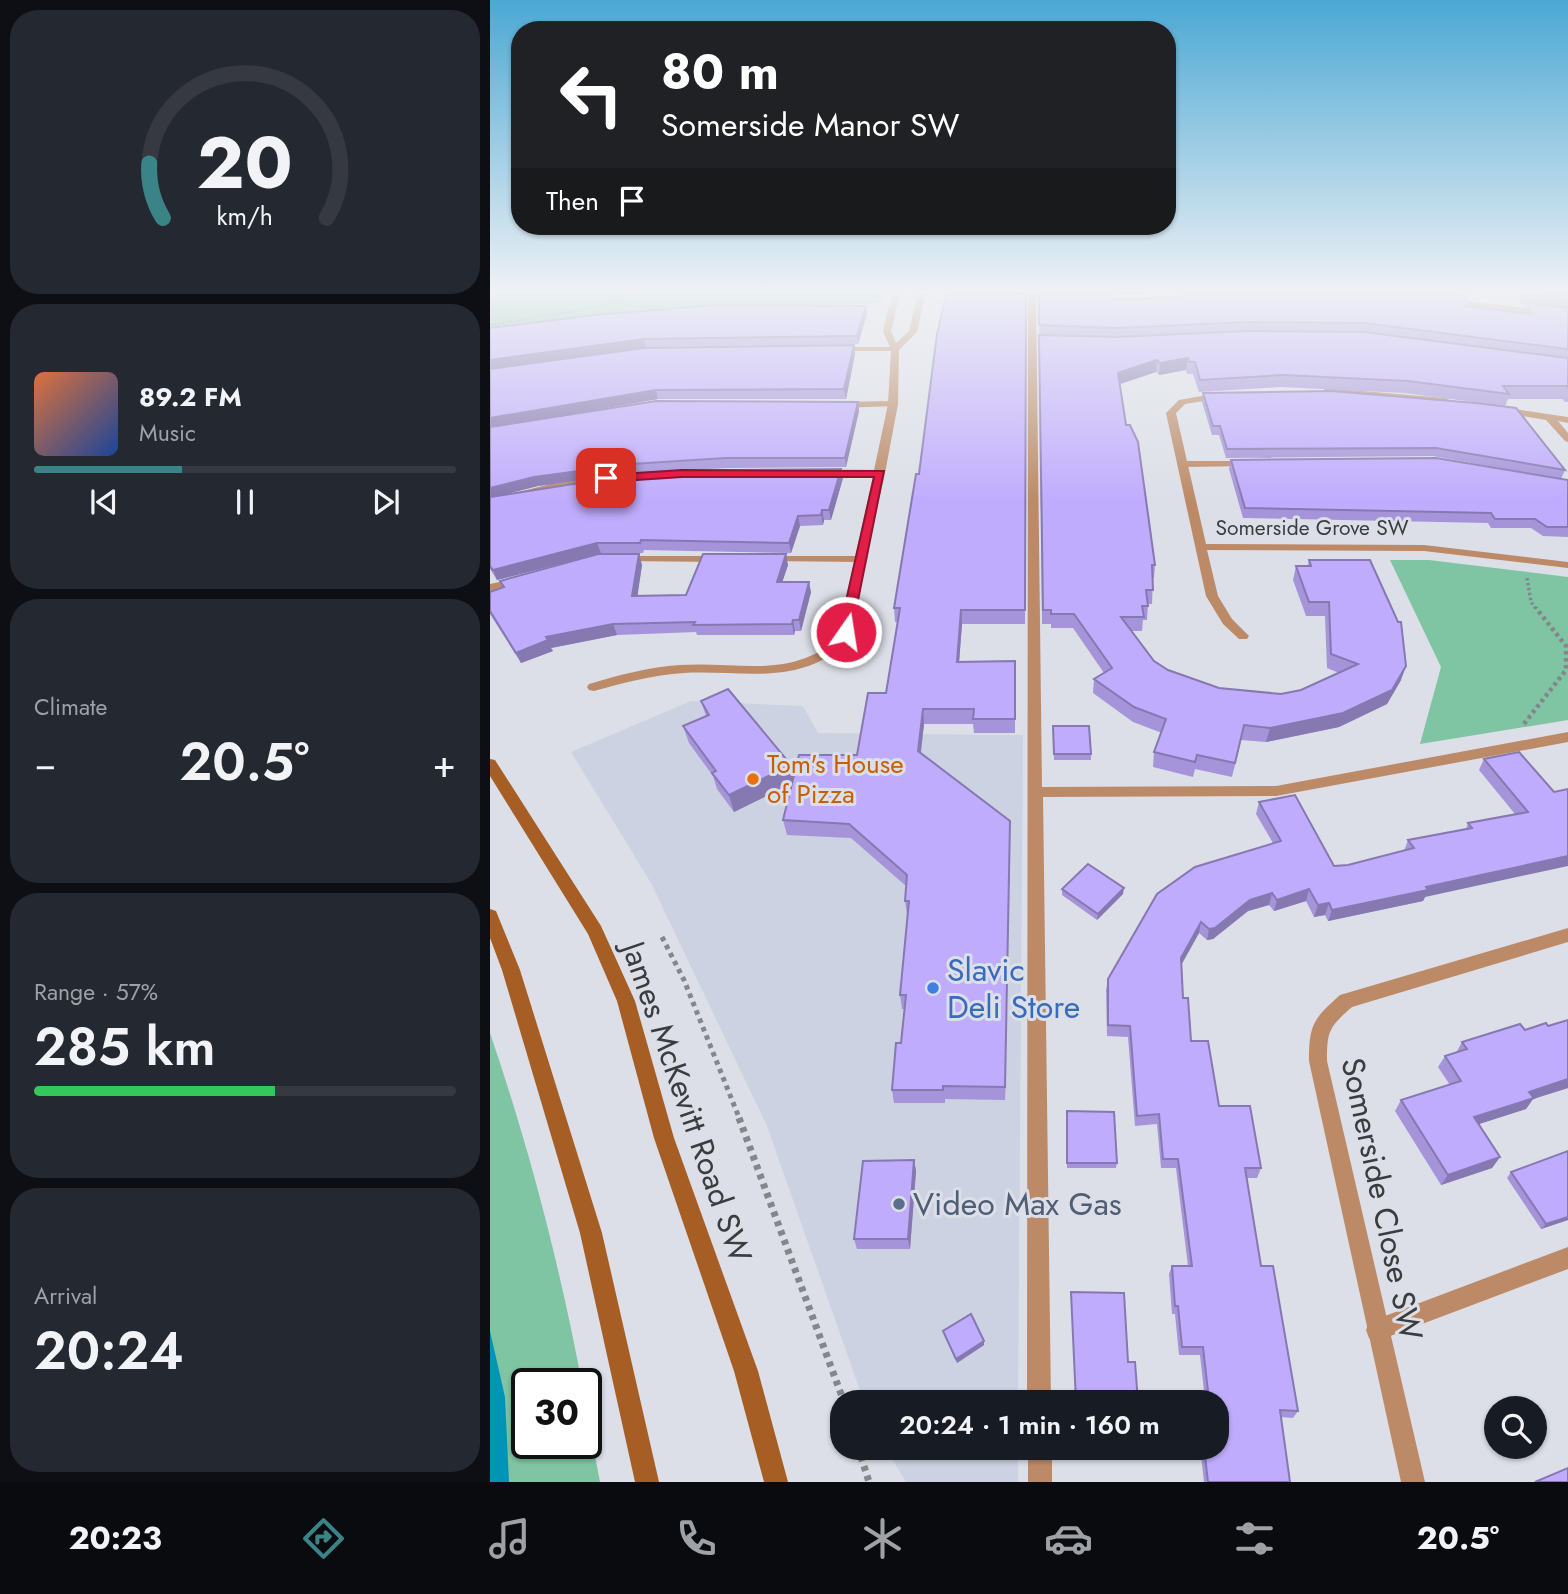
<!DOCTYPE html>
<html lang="en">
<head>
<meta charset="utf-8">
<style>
	:root { --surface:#171b24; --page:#242831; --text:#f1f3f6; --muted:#9ea1a6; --line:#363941; --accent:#3a8387 }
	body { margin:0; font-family:Jost,sans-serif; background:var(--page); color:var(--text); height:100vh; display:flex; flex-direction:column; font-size:26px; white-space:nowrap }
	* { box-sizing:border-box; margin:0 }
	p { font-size:23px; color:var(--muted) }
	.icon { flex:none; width:38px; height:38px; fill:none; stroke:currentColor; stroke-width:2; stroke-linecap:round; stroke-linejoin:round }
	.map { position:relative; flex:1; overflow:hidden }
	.side { display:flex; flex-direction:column; gap:10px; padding:10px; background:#0d0f14; width:490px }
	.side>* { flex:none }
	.banner { position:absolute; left:21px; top:21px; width:665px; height:214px; border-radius:28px; box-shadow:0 2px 5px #0004; background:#202124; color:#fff; overflow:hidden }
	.buttons { position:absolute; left:994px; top:1396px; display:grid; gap:14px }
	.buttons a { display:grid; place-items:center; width:63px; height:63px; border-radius:50%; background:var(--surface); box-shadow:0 2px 5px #0004; font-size:35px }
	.speed { position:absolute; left:21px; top:1368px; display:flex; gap:14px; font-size:35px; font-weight:700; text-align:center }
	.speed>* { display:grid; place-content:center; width:91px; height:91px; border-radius:50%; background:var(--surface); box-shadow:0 2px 5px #0004; line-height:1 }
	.speed .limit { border:4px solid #111; border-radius:10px; background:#fff; color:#111 }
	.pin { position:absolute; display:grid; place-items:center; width:60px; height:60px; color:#fff; margin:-30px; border-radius:14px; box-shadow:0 4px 10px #0006 }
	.me { position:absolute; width:77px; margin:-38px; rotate:13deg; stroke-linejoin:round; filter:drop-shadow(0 0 5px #0008) }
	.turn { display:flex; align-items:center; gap:24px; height:147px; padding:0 35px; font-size:32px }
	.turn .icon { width:91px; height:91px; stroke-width:2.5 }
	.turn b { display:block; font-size:49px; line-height:60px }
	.then { display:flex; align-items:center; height:66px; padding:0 35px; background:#0003; gap:14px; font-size:26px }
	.big { font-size:52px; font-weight:600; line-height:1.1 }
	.side .widget { flex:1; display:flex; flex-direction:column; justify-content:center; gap:10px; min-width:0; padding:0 24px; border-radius:28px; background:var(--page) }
	.side .dial { align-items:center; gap:0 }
	.dial svg { height:182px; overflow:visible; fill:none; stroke:var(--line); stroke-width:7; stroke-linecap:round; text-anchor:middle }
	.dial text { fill:var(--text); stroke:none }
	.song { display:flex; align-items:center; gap:21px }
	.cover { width:84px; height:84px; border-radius:10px; background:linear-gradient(135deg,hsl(20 70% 55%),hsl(220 70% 35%)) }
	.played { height:7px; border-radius:4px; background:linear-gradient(90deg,var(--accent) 35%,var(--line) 35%) }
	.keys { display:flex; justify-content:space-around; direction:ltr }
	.heat { display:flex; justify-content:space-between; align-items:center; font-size:38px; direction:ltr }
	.charge { height:10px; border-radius:5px; background:linear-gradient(90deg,#34c759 57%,var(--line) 0) }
	.trip { position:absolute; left:340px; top:1390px; width:399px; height:70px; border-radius:28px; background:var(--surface); box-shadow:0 2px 5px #0004; font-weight:600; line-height:70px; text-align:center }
	.tabs { display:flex; height:112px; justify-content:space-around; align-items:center; background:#090b0e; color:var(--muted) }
	.tabs .icon { width:49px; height:49px }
	.tabs .current { color:var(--accent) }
	.tabs b { font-size:32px; color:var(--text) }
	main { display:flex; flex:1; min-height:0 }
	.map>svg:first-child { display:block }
	.built { fill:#ccd2e1 }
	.green { fill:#7fc5a4 }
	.water { fill:#0095b7 }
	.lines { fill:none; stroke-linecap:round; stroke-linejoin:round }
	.path-far4 { stroke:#84868b; stroke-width:2.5; stroke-dasharray:2 2; stroke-linecap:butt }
	.path-far3 { stroke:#84868b; stroke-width:3.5; stroke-dasharray:2.5 2.5; stroke-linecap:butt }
	.path-far2 { stroke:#84868b; stroke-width:4.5; stroke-dasharray:3.5 3.5; stroke-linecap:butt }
	.path-far1 { stroke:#84868b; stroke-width:5; stroke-dasharray:4.5 4.5; stroke-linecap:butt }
	.path { stroke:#84868b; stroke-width:7; stroke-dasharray:5 5; stroke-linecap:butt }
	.lane { fill:#bc8a67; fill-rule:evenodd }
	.street { fill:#bc8a67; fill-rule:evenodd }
	.secondary { fill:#a75e24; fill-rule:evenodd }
	.wall { fill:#a594da }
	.shaded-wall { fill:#8678b1 }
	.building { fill:#c0acfd; stroke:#8678b1; stroke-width:2 }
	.route { fill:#e11d48; stroke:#92132f; stroke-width:2 }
	.food-dot { fill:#e8710a; stroke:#dcdfe7; stroke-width:2.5 }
	.shop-dot { fill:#3f7fe0; stroke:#dcdfe7; stroke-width:2.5 }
	.service-dot { fill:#5c6f8a; stroke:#dcdfe7; stroke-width:2.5 }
	.labels { text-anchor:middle; stroke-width:6; stroke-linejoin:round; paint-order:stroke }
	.far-street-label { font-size:21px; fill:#3b3c3f; stroke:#dcdfe7 }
	.food-label { font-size:26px; fill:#c56008; stroke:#dcdfe7; text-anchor:start }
	.near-shop-label { font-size:32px; fill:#366cbe; stroke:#dcdfe7; text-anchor:start }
	.near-street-label { font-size:32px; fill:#3b3c3f; stroke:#dcdfe7 }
	.near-service-label { font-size:32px; fill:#4e5e75; stroke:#dcdfe7; text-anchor:start }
</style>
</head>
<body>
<main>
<section class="side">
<div class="widget dial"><svg viewBox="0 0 100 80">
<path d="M14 69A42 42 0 1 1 86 69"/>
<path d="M14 69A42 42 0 0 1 8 45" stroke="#3a8387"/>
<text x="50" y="56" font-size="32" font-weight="700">20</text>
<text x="50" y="72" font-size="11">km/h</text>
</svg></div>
<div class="widget">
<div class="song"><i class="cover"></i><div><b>89.2 FM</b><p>Music</p></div></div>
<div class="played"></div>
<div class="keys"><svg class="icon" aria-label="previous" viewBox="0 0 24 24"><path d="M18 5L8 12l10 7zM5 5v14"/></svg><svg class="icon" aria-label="pause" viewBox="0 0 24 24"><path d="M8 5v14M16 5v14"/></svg><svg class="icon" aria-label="next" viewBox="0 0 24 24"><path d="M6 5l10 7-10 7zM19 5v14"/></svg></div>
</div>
<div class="widget"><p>Climate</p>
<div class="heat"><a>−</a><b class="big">20.5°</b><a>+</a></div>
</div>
<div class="widget"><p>Range · 57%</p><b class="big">285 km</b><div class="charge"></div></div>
<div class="widget"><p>Arrival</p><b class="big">20:24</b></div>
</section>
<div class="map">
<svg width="1078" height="1482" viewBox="0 0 1078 1482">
	<rect width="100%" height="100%" fill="#dcdfe7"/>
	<g class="built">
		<polygon points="201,701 313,706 328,733 533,735 528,1402 374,1402 277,1126 161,883 81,752"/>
		<polygon points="395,1447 528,1447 528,1482 416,1482"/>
	</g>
	<g class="green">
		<polygon points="0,293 393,293 390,303 145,310 0,329"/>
		<polygon points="900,560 939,560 1078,577 1078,720 930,744 951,667"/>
		<path d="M0,1033c39,114 70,233 92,351h-55v60h59v-35l14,73h-110z"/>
	</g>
	<polygon class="water" points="0,1331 15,1397 19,1482 0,1482"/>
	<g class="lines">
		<polyline class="path-far4" points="0,325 103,308 147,293"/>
		<polyline class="path-far3" points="1037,578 1041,602 1047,610"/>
		<polyline class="path-far2" points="1034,724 1076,670 1076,646 1046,608"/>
		<polyline class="path-far1" points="172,937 194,980 250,1120"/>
		<g class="path">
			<polyline points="249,1118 354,1402"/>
			<polyline points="368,1447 379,1482"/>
		</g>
		<g class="lane">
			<polygon points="538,293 546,293 552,787 786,786 1078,732 1078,742 786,796 553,797 561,1402 537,1402"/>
			<polygon points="403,401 406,402 406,406 349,408 344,405 349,402"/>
			<polygon points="757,461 761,462 761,466 692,467 687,464 692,461"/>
			<polygon points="134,556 229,556 235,559 229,562 130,561 130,557"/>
			<polygon points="277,556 372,556 378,559 372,562 273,561 273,557"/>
			<polygon points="29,578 35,582 33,584 0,592 0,584"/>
			<polygon points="1078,1247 1078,1269 887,1341 879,1338 876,1330 879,1322"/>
			<rect x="538" y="1447" width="24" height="35"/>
		</g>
		<g class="street">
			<path d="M402,293h8l-9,38 5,12 13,-12 9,-38h8l-9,39 -18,18 -1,54 -13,69 -38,170c-50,44 -103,27 -163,30 -31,2 -61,10 -90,18l-5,-1 -2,-3 2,-3c30,-9 60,-17 91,-19 58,-4 109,15 157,-26l36,-163h-48l-5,-3 5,-3h49l14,-66 3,-53h-54l-4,-2 4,-2h53l-7,-16z"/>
			<polygon points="584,293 657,293 654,295"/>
			<polygon points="958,299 1078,313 1078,317 955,303 955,299"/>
			<polygon points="837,388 956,398 961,401 956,404 834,393 834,389"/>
			<polygon points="729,393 732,394 732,398 695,404 686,413 716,544 934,545 1078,562 1078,568 934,551 717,550 728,596 742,619 759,636 757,639 749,639 733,624 716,596 676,413 689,400"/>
			<polygon points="1011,407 1078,417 1078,423 1068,421 1078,433 1078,442 1075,441 1056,420 1008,412 1008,408"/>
			<polygon points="140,473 145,476 144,478 61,490 0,505 0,499 61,484"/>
			<path d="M1078,928v14l-216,65c-23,20 -25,24 -25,54l98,421h-24l-92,-421c0,-36 4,-42 31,-66z"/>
		</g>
		<g class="secondary">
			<polygon points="0,759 5,760 111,926 145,1001 184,1138 268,1371 298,1482 274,1482 244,1371 164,1138 127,1001 98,934 0,776"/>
			<polygon points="0,909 6,911 8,916 30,970 112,1233 169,1482 145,1482 90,1233 12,970 0,938"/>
		</g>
	</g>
	<g class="wall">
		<polygon points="536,293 535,624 472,624 469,662 525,661 525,733 484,733 483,724 434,724 431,753 520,836 515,1100 455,1099 455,1103 404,1103 402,1090 411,1043 415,1009 412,1009 410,995 417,915 415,901 416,886 361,838 297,835 293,820 302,783 244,812 227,789 223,776 199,743 193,726 216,716 211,701 301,765 304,777 367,755 396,693 408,622 405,622 404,608 429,474"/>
		<polygon points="549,293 624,299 688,297 687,293 973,293 973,295 976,306 1034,313 1037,306 1031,305 1029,293 1078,293 1078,402 1075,402 1072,399 1018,399 1015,406 914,393 791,387 709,392 703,374 697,374 696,370 669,375 666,372 630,384 636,425 665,565 664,578 663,578 662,604 658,604 657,620 653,620 652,631 642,631 664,661 678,670 729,688 791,694 811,690 849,673 837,668 835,616 816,616 803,580 806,566 818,566 819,560 911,680 897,704 849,727 776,742 751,740 742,777 705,769 703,777 663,767 664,752 672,733 643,722 603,693 604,679 614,673 583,628 561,628 561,624 552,624"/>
		<polygon points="377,314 368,344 156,347 365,354 356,399 168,399 56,418 368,402 369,411 356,467 238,468 144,473 48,486 13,495 353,478 341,520 334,520 333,525 310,526 301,553 154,550 153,553 111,553 7,580 0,569 0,328"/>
		<polygon points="713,393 1075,470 1071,479 943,456 736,458 729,435 722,435 712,402"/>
		<polygon points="741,460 1078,480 1078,537 1053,536 1041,528 1001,528 998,523 753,518 739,469"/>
		<polygon points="152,565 147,596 196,595 298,565 292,582 321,592 311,631 305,631 304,635 207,635 206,632 127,635 61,648 63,651 31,663 0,614 0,592 13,588 10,581"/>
		<polygon points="563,726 601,754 601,760 564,760"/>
		<polygon points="994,759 1064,792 935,897 933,901 838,921 835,915 824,917 816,901 784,911 779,905 758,911 723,939 717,940 709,933 691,965 693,998 701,1041 729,1106 771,1168 767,1178 757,1178 771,1266 808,1411 803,1418 791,1417 800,1482 714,1482 710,1447 726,1447 726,1402 708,1402 709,1400 715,1400 710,1355 689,1355 685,1314 682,1314 679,1274 682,1266 698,1266 686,1168 671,1168 667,1124 645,1126 638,1037 617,1036 616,990 618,979 783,843 766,814 769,802 844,866 858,865 914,851 918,840 976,829 978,823 1025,814 989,770"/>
		<polygon points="572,889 633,894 607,920 572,895"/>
		<polygon points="1078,1020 1078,1088 1043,1099 1036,1109 988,1124 1010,1157 1002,1168 951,1185 905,1111 911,1100 960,1085 948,1067 955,1056 966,1053 972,1042 1058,1026"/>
		<polygon points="577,1111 627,1163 626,1168 577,1168"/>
		<polygon points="424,1160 426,1171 420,1249 367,1249 364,1239"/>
		<polygon points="1021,1172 1078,1220 1051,1229 1017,1178"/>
		<polygon points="453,1331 494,1345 467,1363 454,1335"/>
	</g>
	<g class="shaded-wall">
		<polygon points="376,306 377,314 368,344 367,336"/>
		<polygon points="154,339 156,347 0,370 0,360"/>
		<polygon points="364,345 365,354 356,399 354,389"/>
		<polygon points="698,358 696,370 669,375 670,363"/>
		<polygon points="667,360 666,372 627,385 628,373"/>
		<polygon points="166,390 168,399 0,428 0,418"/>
		<polygon points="368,402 369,411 356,467 355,458"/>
		<polygon points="141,464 144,473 48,486 0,498 0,488 44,477"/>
		<polygon points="351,469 353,478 341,520 339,510"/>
		<polygon points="332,510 334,520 333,525 331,515"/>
		<polygon points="308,516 310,526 301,553 299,543"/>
		<polygon points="107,543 111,553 7,580 3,570"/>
		<polygon points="149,554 152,565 146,606 142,596"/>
		<polygon points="296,554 298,565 289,592 287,582"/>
		<polygon points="319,582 321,592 311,631 309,620"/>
		<polygon points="471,610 472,624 468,676 467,662"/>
		<polygon points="303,620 305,631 304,635 302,624"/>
		<polygon points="123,624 127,635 61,648 63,651 31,663 26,653 56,637"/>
		<polygon points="916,666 911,680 897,704 849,727 776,742 780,728"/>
		<polygon points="433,709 434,724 429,765 428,751"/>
		<polygon points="301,765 305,782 244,812 239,795"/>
		<polygon points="520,821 520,836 515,1100 515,1087"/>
		<polygon points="1078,856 1078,866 935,897 933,901 838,921 842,910 936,887"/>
		<polygon points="634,888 633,894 607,920 608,914"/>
		<polygon points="819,889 816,901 784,911 787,900"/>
		<polygon points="782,893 779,905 758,911 723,939 717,940 719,929 760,900"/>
		<polygon points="839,903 835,915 824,917 828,905"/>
		<polygon points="711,922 709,933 689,969 691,958"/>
		<polygon points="1078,1079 1078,1088 1043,1099 1036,1109 977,1128 984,1117 1039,1092"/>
		<polygon points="1010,1157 1002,1168 951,1185 958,1175"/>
		<polygon points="424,1160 426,1171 420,1249 418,1239"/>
		<polygon points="1078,1217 1078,1220 1051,1229 1056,1224"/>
		<polygon points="494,1341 494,1345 467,1363 466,1359"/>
	</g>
	<g class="building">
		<polygon points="459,293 536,293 535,610 471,610 467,662 525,661 525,719 483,719 484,709 433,709 428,751 520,821 515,1087 453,1086 453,1090 402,1090 406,1043 411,1043 416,995 410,995 419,901 415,901 417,875 359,824 293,820 309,755 367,755 378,693 396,693 410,608 404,608 426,474 429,474 447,334 456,296 459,296"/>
		<polygon points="549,293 623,293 624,299 692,297 691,293 959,293 976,296 976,306 1041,314 1038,303 1078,308 1078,349 874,323 758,322 627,328 549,325"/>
		<polygon points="1078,293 1078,301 1035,293"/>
		<polygon points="225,305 376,306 367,336 154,339 0,360 0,328 104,315"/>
		<polygon points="758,331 874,332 1078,358 1078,388 1077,386 1013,386 1019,394 918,381 793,375 710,380 705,362 699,362 698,358 670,363 667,360 628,373 636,425 640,425 648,442 665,565 662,565 663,590 656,590 658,606 652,606 654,617 631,617 664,661 678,670 729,688 791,694 811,690 868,664 841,654 839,602 819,602 806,566 821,566 819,560 880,560 908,622 911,622 916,666 902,690 853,713 780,728 754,725 745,763 707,755 705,762 664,752 676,719 644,707 604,679 622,668 584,614 561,614 561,610 553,610 549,335 627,337"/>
		<polygon points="364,345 354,389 166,390 0,418 0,369 154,348"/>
		<polygon points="841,391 986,403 1026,408 1075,470 946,448 737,449 730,426 723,426 713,393"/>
		<polygon points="166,401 368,402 355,458 236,458 141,464 44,477 0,488 0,427"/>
		<polygon points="946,458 1078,480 1078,527 1057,527 1045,519 1005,519 1001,513 755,508 741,460"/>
		<polygon points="351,469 339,510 332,510 331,515 308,516 299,543 151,540 150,543 107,543 3,570 0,566 0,497 141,475 236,470"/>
		<polygon points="108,554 149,554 142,596 196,595 213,554 296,554 287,582 319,582 309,620 303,620 302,624 203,625 205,622 123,624 56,637 58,640 26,653 0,611 0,592 14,587 10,581"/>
		<polygon points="238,689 301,765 239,795 222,773 226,771 193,726 219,715 211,701"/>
		<polygon points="563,726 599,726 601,754 564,754"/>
		<polygon points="1029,752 1064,792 1078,789 1078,856 936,887 938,890 842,910 839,903 828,905 819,889 787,900 782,893 760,900 725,928 719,929 711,922 691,958 693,998 698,998 701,1041 718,1041 729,1106 760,1106 771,1168 755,1168 771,1266 783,1266 808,1411 790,1410 800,1482 718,1482 714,1447 726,1447 726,1402 709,1402 709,1400 719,1400 713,1347 692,1347 688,1306 685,1306 682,1266 702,1266 688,1159 673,1159 669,1114 647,1116 640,1026 618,1025 618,979 667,894 705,867 791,841 769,802 805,795 844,866 858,865 924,848 918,840 982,828 978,823 1038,812 994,759"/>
		<polygon points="598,864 634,888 608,914 572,889"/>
		<polygon points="1078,1020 1078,1079 1039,1092 1044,1098 984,1117 1010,1157 958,1175 911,1100 971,1081 955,1056 977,1049 972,1042 1030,1024 1035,1030 1056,1023 1058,1026"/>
		<polygon points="577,1111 624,1112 627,1163 577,1163"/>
		<polygon points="1078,1151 1078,1217 1056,1224 1021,1172"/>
		<polygon points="424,1160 418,1239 364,1239 373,1161"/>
		<polygon points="581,1292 634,1293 638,1362 645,1362 648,1402 586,1402"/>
		<polygon points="481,1314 494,1341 466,1359 453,1331"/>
		<polygon points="1078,1468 1078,1482 1045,1482"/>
	</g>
	<linearGradient id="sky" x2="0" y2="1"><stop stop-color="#4ba8d4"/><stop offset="0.58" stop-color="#eff1f4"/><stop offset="1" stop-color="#eff1f4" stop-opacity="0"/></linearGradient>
	<rect width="1078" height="501" fill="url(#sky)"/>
	<polygon class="route" points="192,470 394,471 361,635 356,636 349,632 384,477 192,477 116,482 110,478 116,475"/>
	<circle class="food-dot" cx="263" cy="779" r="7"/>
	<circle class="shop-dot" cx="443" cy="988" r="7"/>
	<circle class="service-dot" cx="409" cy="1204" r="7"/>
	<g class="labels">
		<g class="far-street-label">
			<text x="822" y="535">Somerside Grove SW</text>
		</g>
		<g class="food-label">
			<text x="277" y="773">Tom's House<tspan x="277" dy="30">of Pizza</tspan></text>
		</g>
		<g class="near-shop-label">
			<text x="457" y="981">Slavic<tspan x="457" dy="37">Deli Store</tspan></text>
		</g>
		<g class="near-street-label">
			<text transform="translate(197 1102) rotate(71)" y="11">James McKevitt Road SW</text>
			<text transform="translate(892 1199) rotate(78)" y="11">Somerside Close SW</text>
		</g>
		<g class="near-service-label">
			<text x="423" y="1215">Video Max Gas</text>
		</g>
	</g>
</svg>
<div class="buttons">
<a><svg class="icon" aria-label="search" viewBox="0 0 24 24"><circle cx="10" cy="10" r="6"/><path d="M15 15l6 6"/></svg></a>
</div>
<div class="speed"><div class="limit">30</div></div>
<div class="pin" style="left:116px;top:478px;background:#d93025"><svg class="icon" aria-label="arrive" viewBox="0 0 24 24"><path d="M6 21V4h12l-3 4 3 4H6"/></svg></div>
<svg class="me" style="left:356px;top:632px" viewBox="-20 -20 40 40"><circle r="17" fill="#e11d48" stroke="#fff" stroke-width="3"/><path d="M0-11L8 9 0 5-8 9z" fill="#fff"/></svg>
<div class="trip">20:24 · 1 min · 160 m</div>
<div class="banner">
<div class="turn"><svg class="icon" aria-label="left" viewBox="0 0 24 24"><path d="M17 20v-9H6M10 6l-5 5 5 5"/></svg><div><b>80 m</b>Somerside Manor SW</div></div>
<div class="then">Then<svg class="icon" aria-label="arrive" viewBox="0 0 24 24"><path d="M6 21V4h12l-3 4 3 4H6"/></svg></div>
</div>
</div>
</main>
<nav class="tabs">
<b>20:23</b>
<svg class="icon current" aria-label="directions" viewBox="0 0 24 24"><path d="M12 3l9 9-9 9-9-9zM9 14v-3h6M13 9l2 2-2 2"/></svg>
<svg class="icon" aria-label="music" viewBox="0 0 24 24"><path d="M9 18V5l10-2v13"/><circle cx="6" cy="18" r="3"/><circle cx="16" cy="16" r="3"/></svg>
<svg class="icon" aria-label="phone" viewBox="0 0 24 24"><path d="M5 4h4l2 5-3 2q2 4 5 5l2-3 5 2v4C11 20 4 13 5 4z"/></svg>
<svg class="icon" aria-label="climate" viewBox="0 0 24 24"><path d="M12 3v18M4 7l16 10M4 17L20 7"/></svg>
<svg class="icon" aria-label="car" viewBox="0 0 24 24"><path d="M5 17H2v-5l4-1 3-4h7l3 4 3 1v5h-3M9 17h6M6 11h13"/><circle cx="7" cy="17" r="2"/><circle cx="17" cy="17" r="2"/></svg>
<svg class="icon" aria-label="filters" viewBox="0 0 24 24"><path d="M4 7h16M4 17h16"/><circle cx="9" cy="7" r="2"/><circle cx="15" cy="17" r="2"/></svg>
<b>20.5°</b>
</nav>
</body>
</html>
